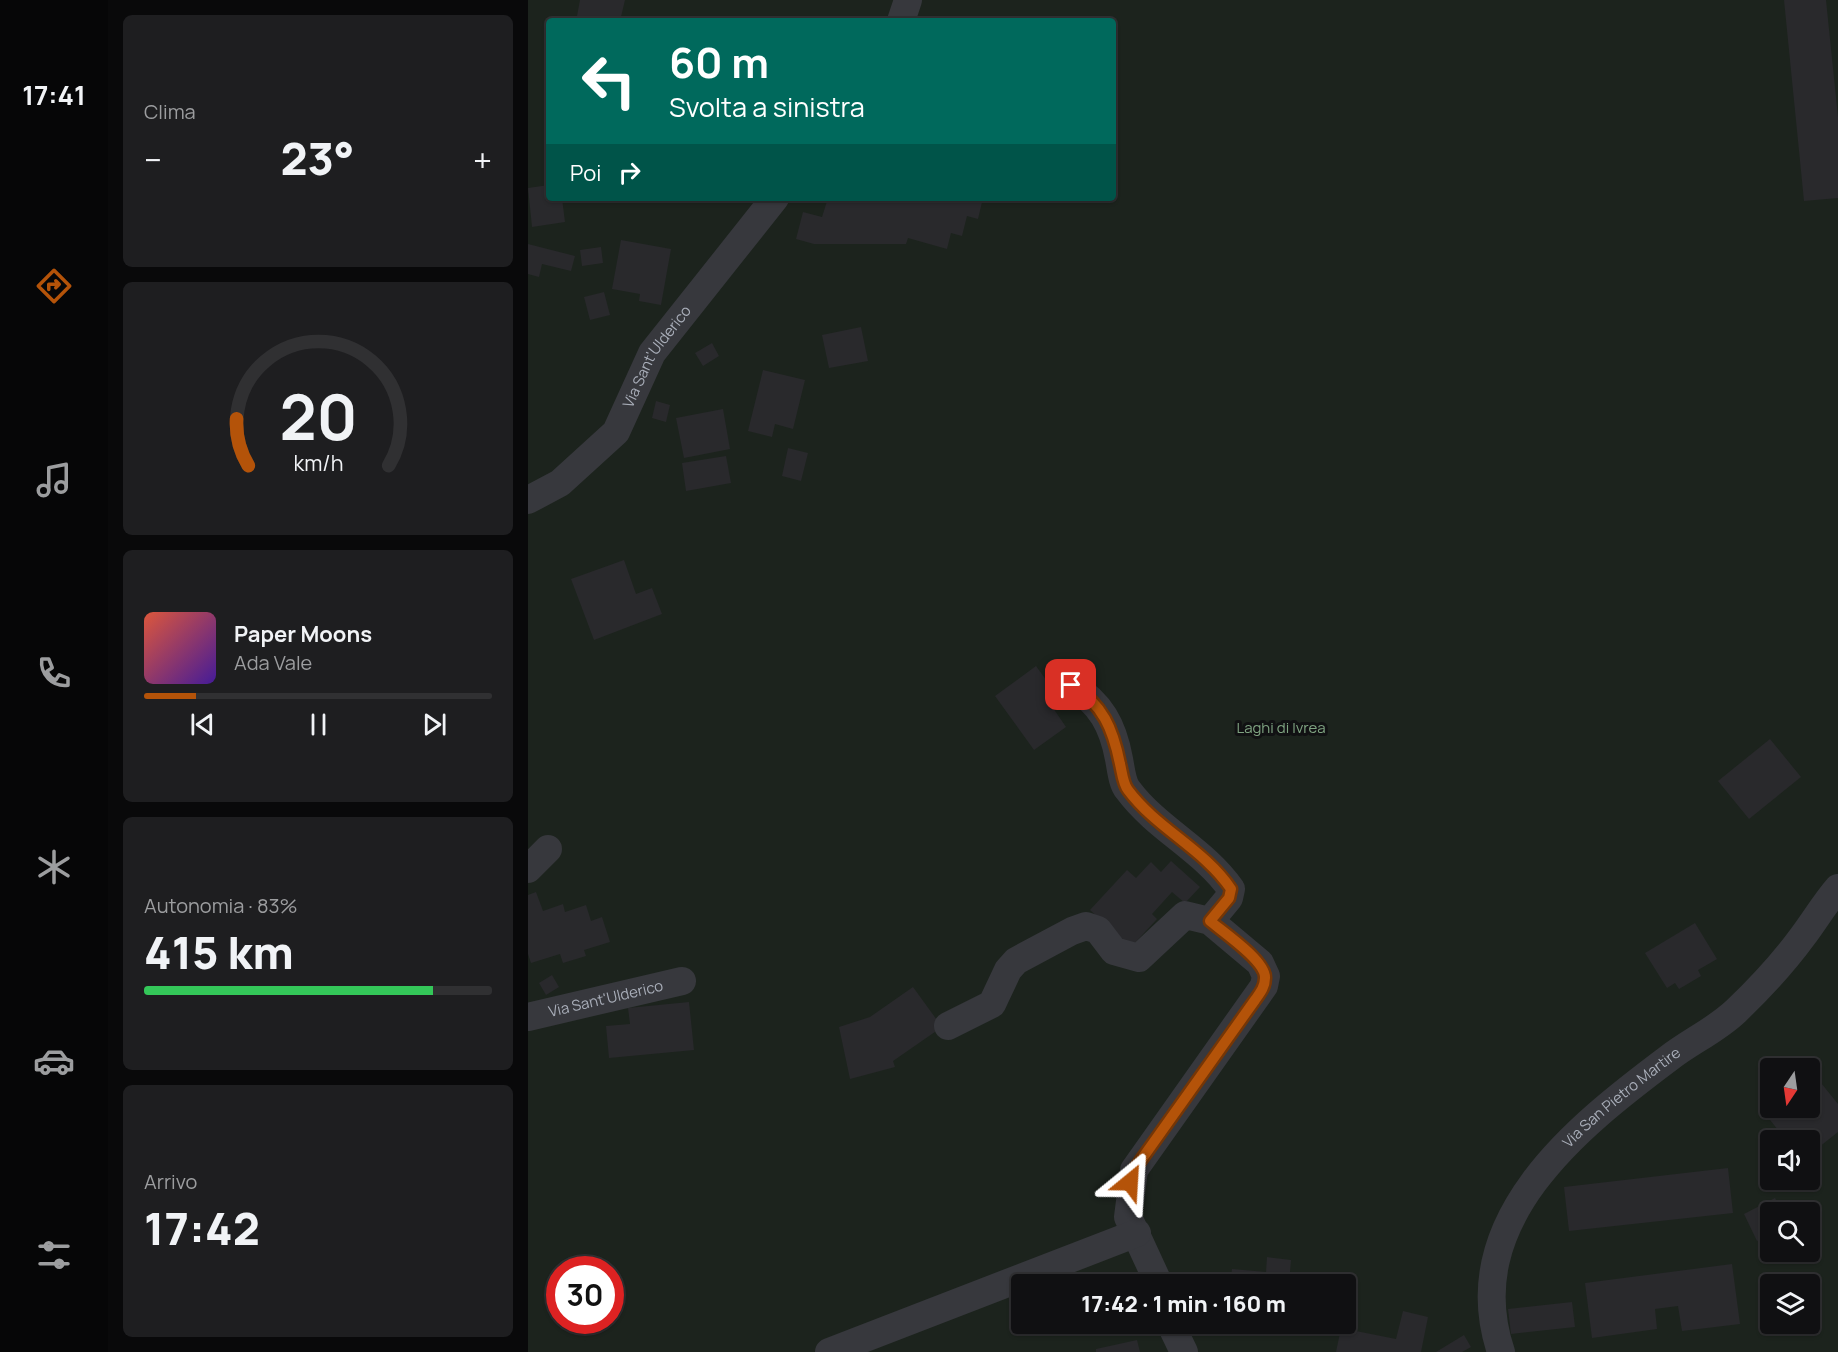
<!DOCTYPE html>
<html lang="it">
<head>
<meta charset="utf-8">
<style>
	:root { --surface:#101012; --page:#1e1e20; --text:#f1f3f6; --muted:#9c9d9f; --line:#303032; --accent:#b45309 }
	body { margin:0; font-family:Manrope,sans-serif; background:var(--page); color:var(--text); height:100vh; display:flex; flex-direction:column; font-size:22px; white-space:nowrap }
	* { box-sizing:border-box; margin:0 }
	p { font-size:20px; color:var(--muted) }
	.icon { flex:none; width:33px; height:33px; fill:none; stroke:currentColor; stroke-width:2; stroke-linecap:round; stroke-linejoin:round }
	.map { position:relative; flex:1; overflow:hidden }
	.panel { display:flex; flex-direction:column; gap:15px; padding:15px; background:#09090a; width:420px }
	.panel>* { flex:none }
	.banner { position:absolute; left:18px; top:18px; width:570px; height:183px; border-radius:6px; box-shadow:0 2px 4px #0004,0 0 0 2px var(--line); background:#00695c; color:#fff; overflow:hidden }
	.needle { width:39px; rotate:193deg }
	.buttons { position:absolute; left:1232px; top:1058px; display:grid; gap:12px }
	.buttons a { display:grid; place-items:center; width:60px; height:60px; border-radius:6px; background:var(--surface); box-shadow:0 2px 4px #0004,0 0 0 2px var(--line); font-size:30px }
	.speed { position:absolute; left:18px; top:1256px; display:flex; gap:12px; font-size:30px; font-weight:700; text-align:center }
	.speed>* { display:grid; place-content:center; width:78px; height:78px; border-radius:50%; background:var(--surface); box-shadow:0 2px 4px #0004,0 0 0 2px var(--line); line-height:1 }
	.speed .limit { border:9px solid #d22; background:#fff; color:#111 }
	.pin { position:absolute; display:grid; place-items:center; width:51px; height:51px; color:#fff; margin:-26px; border-radius:12px; box-shadow:0 3px 9px #0006 }
	.me { position:absolute; width:66px; margin:-33px; rotate:27deg; stroke-linejoin:round; filter:drop-shadow(0 0 4px #0008) }
	.turn { display:flex; align-items:center; gap:21px; height:126px; padding:0 24px; font-size:27px }
	.turn .icon { width:78px; height:78px; stroke-width:2.5 }
	.turn b { display:block; font-size:42px; line-height:51px }
	.then { display:flex; align-items:center; height:57px; padding:0 24px; background:#0003; gap:12px; font-size:22px }
	.big { font-size:45px; font-weight:800; line-height:1.1 }
	.panel .widget { flex:1; display:flex; flex-direction:column; justify-content:center; gap:9px; min-width:0; padding:0 21px; border-radius:9px; background:var(--page) }
	.panel .dial { align-items:center; gap:0 }
	.dial svg { height:156px; overflow:visible; fill:none; stroke:var(--line); stroke-width:7; stroke-linecap:round; text-anchor:middle }
	.dial text { fill:var(--text); stroke:none }
	.song { display:flex; align-items:center; gap:18px }
	.cover { width:72px; height:72px; border-radius:9px; background:linear-gradient(135deg,hsl(10 70% 55%),hsl(260 70% 35%)) }
	.played { height:6px; border-radius:3px; background:linear-gradient(90deg,var(--accent) 15%,var(--line) 15%) }
	.keys { display:flex; justify-content:space-around; direction:ltr }
	.heat { display:flex; justify-content:space-between; align-items:center; font-size:33px; direction:ltr }
	.charge { height:9px; border-radius:4px; background:linear-gradient(90deg,#34c759 83%,var(--line) 0) }
	.trip { position:absolute; left:483px; top:1274px; width:345px; height:60px; border-radius:6px; background:var(--surface); box-shadow:0 2px 4px #0004,0 0 0 2px var(--line); font-weight:800; line-height:60px; text-align:center }
	main { display:flex; flex:1; min-height:0 }
	.dock { display:flex; flex-direction:column; width:108px; justify-content:space-around; align-items:center; background:#060607; color:var(--muted) }
	.dock .icon { width:42px; height:42px }
	.dock .on { color:var(--accent) }
	.dock b { font-size:27px; color:var(--text) }
	.map>svg:first-child { display:block }
	.green { fill:#1c231d; fill-rule:evenodd }
	.building { fill:#29292c }
	.lines { fill:none; stroke-linecap:round; stroke-linejoin:round }
	.minor { stroke:#37383d; stroke-width:28 }
	.route-casing { stroke:#753606; stroke-width:15 }
	.route { stroke:#b45309; stroke-width:10 }
	.labels { text-anchor:middle; stroke-width:6; stroke-linejoin:round; paint-order:stroke }
	.street-label { font-size:15px; fill:#a8adb8; stroke:#111113 }
	.park-label { font-size:15px; fill:#7fa381; stroke:#111113 }
</style>
</head>
<body>
<main>
<nav class="dock">
<b>17:41</b>
<svg class="icon on" aria-label="directions" viewBox="0 0 24 24"><path d="M12 3l9 9-9 9-9-9zM9 14v-3h6M13 9l2 2-2 2"/></svg>
<svg class="icon" aria-label="music" viewBox="0 0 24 24"><path d="M9 18V5l10-2v13"/><circle cx="6" cy="18" r="3"/><circle cx="16" cy="16" r="3"/></svg>
<svg class="icon" aria-label="phone" viewBox="0 0 24 24"><path d="M5 4h4l2 5-3 2q2 4 5 5l2-3 5 2v4C11 20 4 13 5 4z"/></svg>
<svg class="icon" aria-label="climate" viewBox="0 0 24 24"><path d="M12 3v18M4 7l16 10M4 17L20 7"/></svg>
<svg class="icon" aria-label="car" viewBox="0 0 24 24"><path d="M5 17H2v-5l4-1 3-4h7l3 4 3 1v5h-3M9 17h6M6 11h13"/><circle cx="7" cy="17" r="2"/><circle cx="17" cy="17" r="2"/></svg>
<svg class="icon" aria-label="filters" viewBox="0 0 24 24"><path d="M4 7h16M4 17h16"/><circle cx="9" cy="7" r="2"/><circle cx="15" cy="17" r="2"/></svg>
</nav>
<section class="panel">
<div class="widget"><p>Clima</p>
<div class="heat"><a>−</a><b class="big">23°</b><a>+</a></div>
</div>
<div class="widget dial"><svg viewBox="0 0 100 80">
<path d="M14 69A42 42 0 1 1 86 69"/>
<path d="M14 69A42 42 0 0 1 8 45" stroke="#b45309"/>
<text x="50" y="56" font-size="32" font-weight="700">20</text>
<text x="50" y="72" font-size="11">km/h</text>
</svg></div>
<div class="widget">
<div class="song"><i class="cover"></i><div><b>Paper Moons</b><p>Ada Vale</p></div></div>
<div class="played"></div>
<div class="keys"><svg class="icon" aria-label="previous" viewBox="0 0 24 24"><path d="M18 5L8 12l10 7zM5 5v14"/></svg><svg class="icon" aria-label="pause" viewBox="0 0 24 24"><path d="M8 5v14M16 5v14"/></svg><svg class="icon" aria-label="next" viewBox="0 0 24 24"><path d="M6 5l10 7-10 7zM19 5v14"/></svg></div>
</div>
<div class="widget"><p>Autonomia · 83%</p><b class="big">415 km</b><div class="charge"></div></div>
<div class="widget"><p>Arrivo</p><b class="big">17:42</b></div>
</section>
<div class="map">
<svg width="1310" height="1352" viewBox="0 0 1310 1352">
	<rect width="100%" height="100%" fill="#161618"/>
	<path class="green" d="M0,0h1310v1352h-1310zM21,21h564v177h-564zM1242,1068h39v39h-39zM1242,1140h39v39h-39zM1242,1212h39v39h-39zM32,1269h50v51h-50zM494,1284h324v39h-324zM1242,1284h39v39h-39z"/>
	<g class="building">
		<polygon points="52,0 97,0 92,21 70,21 49,16"/>
		<polygon points="1256,0 1298,0 1310,117 1310,198 1276,201"/>
		<polygon points="21,185 21,198 34,198 37,222 4,227 0,188"/>
		<polygon points="300,198 348,198 358,201 359,198 455,198 450,219 439,216 434,236 423,233 419,249 380,238 378,244 286,244 268,239 275,212 294,217"/>
		<polygon points="93,240 143,249 133,305 111,301 112,294 84,289"/>
		<polygon points="0,244 47,256 43,271 14,264 11,277 0,274"/>
		<polygon points="73,247 75,263 54,266 52,250"/>
		<polygon points="76,292 82,315 62,320 56,297"/>
		<polygon points="333,327 340,361 301,368 294,335"/>
		<polygon points="184,343 191,356 175,366 167,353"/>
		<polygon points="235,370 277,380 265,429 247,424 244,437 220,431"/>
		<polygon points="128,401 142,405 138,422 124,418"/>
		<polygon points="195,409 202,449 156,458 148,418"/>
		<polygon points="260,448 280,453 273,481 254,476"/>
		<polygon points="198,456 203,483 158,491 154,463"/>
		<polygon points="96,560 108,594 124,588 134,614 66,640 43,579"/>
		<polygon points="508,666 532,699 523,705 538,727 506,750 467,696"/>
		<polygon points="1242,739 1273,777 1221,819 1190,781"/>
		<polygon points="643,861 672,887 657,903 644,892 624,914 629,919 603,947 562,910 599,870 608,878 623,862 633,872"/>
		<polygon points="8,892 15,911 35,904 37,912 58,905 63,921 74,917 82,942 56,950 58,956 35,963 32,954 3,963 0,954 0,895"/>
		<polygon points="1167,923 1189,959 1170,970 1173,976 1151,989 1147,983 1139,988 1117,953"/>
		<polygon points="24,975 31,987 18,995 11,983"/>
		<polygon points="385,987 414,1027 365,1061 367,1067 322,1079 311,1027 342,1017"/>
		<polygon points="161,1002 166,1050 81,1058 78,1026 102,1024 100,1008"/>
		<polygon points="1285,1073 1310,1104 1310,1132 1281,1155 1281,1140 1258,1140 1231,1106 1242,1097 1242,1107 1281,1107 1281,1076"/>
		<polygon points="1200,1168 1205,1213 1041,1231 1036,1187"/>
		<polygon points="1247,1198 1254,1212 1242,1212 1242,1235 1229,1241 1216,1214"/>
		<polygon points="739,1257 763,1260 761,1284 702,1284 704,1269 738,1272"/>
		<polygon points="1204,1264 1212,1324 1154,1331 1150,1306 1127,1309 1129,1329 1064,1338 1057,1283"/>
		<polygon points="1044,1302 1047,1327 983,1334 980,1309"/>
		<polygon points="875,1311 900,1317 893,1352 808,1352 813,1328 868,1339"/>
		<polygon points="936,1335 943,1347 934,1352 908,1352"/>
		<polygon points="609,1340 612,1352 568,1352 568,1349"/>
	</g>
	<g class="lines">
		<g class="minor">
			<polyline points="373,21 380,0"/>
			<path id="s1" d="M0,500l32,-17 56,-51 36,-79 123,-155"/>
			<path d="M543,685c30,18 42,41 48,74 2,10 3,24 9,31 29,39 76,60 103,99l-2,9 -19,23"/>
			<polyline points="0,869 20,849"/>
			<path id="s2" d="M0,1017l154,-36"/>
			<polyline points="420,1026 464,1004 480,970 488,961 544,931 558,926 570,930 586,951 611,958 657,915 682,921 732,963 738,976 736,986 606,1170 600,1217 631,1284"/>
			<polyline points="642,1323 656,1352"/>
			<polyline points="301,1352 609,1233"/>
			<path id="s3" d="M973,1352c-44,-131 76,-225 168,-294 22,-17 47,-28 67,-47 24,-23 48,-49 67,-75 12,-16 22,-33 35,-48"/>
		</g>
	</g>
	<g class="lines">
		<defs>
			<path id="route" d="M543,685c32,19 42,44 49,79 2,8 3,20 8,26 29,39 76,59 103,99l-2,9 -19,23c13,11 56,40 55,57 0,9 -5,15 -10,22l-121,170 -4,12"/>
		</defs>
		<use href="#route" class="route-casing"/>
		<use href="#route" class="route"/>
	</g>
	<g class="labels">
		<g class="street-label">
			<text dy="5" stroke="none"><textPath href="#s1" startOffset="198">Via Sant'Ulderico</textPath></text>
			<text dy="5" stroke="none"><textPath href="#s2" startOffset="80">Via Sant'Ulderico</textPath></text>
			<text dy="5" stroke="none"><textPath href="#s3" startOffset="303">Via San Pietro Martire</textPath></text>
		</g>
		<g class="park-label">
			<text x="753" y="733">Laghi di Ivrea</text>
		</g>
	</g>
</svg>
<div class="buttons">
<a><svg class="needle" viewBox="-14 -14 28 28"><path d="M0-13l5 13h-10z" fill="#e53935"/><path d="M0 13l5-13h-10z" fill="#9c9d9f"/></svg></a>
<a><svg class="icon" aria-label="sound" viewBox="0 0 24 24"><path d="M4 9h4l5-4v14l-5-4H4zM17 9q2 3 0 6"/></svg></a>
<a><svg class="icon" aria-label="search" viewBox="0 0 24 24"><circle cx="10" cy="10" r="6"/><path d="M15 15l6 6"/></svg></a>
<a><svg class="icon" aria-label="layers" viewBox="0 0 24 24"><path d="M12 4l9 5-9 5-9-5zM3 14l9 5 9-5"/></svg></a>
</div>
<div class="speed"><div class="limit">30</div></div>
<div class="pin" style="left:543px;top:685px;background:#d93025"><svg class="icon" aria-label="arrive" viewBox="0 0 24 24"><path d="M6 21V4h12l-3 4 3 4H6"/></svg></div>
<svg class="me" style="left:602px;top:1182px" viewBox="-20 -20 40 40"><path d="M0-17L14 15 0 8-14 15z" fill="#b45309" stroke="#fff" stroke-width="4"/></svg>
<div class="trip">17:42 · 1 min · 160 m</div>
<div class="banner">
<div class="turn"><svg class="icon" aria-label="left" viewBox="0 0 24 24"><path d="M17 20v-9H6M10 6l-5 5 5 5"/></svg><div><b>60 m</b>Svolta a sinistra</div></div>
<div class="then">Poi<svg class="icon" aria-label="right" viewBox="0 0 24 24"><path d="M7 20v-9h11M14 6l5 5-5 5"/></svg></div>
</div>
</div>
</main>
</body>
</html>
